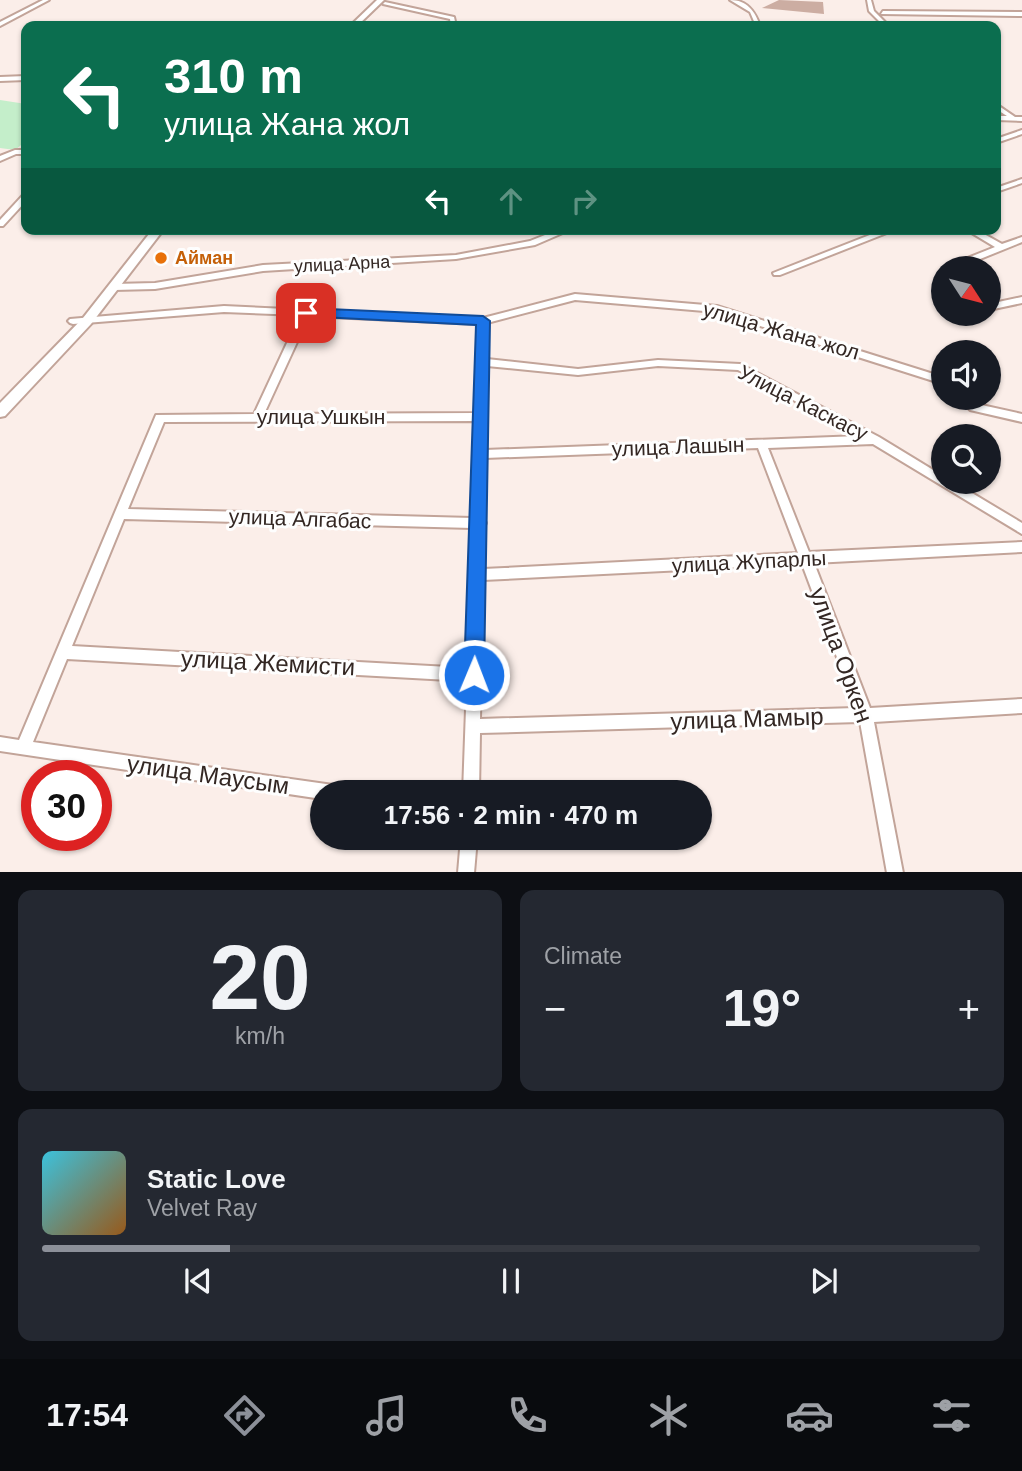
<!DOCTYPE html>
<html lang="en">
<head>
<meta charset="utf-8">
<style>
	:root { --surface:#171b24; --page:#242831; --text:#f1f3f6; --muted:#9ea1a6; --line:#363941; --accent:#8c9099 }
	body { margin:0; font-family:Helvetica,sans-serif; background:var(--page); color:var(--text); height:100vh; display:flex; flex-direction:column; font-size:26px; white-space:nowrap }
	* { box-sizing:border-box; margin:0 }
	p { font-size:23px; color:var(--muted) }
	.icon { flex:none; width:38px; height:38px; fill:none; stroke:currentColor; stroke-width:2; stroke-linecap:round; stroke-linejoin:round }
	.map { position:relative; height:872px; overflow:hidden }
	.panel { display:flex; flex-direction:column; gap:18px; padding:18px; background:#0d0f14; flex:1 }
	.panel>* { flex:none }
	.hud { position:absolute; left:21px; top:21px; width:980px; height:214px; border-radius:14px; box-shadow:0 2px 5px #0004; background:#0b6e4f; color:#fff; overflow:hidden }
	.needle { width:46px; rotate:126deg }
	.tools { position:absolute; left:931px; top:256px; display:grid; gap:14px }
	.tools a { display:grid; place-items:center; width:70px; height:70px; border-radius:50%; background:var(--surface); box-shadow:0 2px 5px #0004; font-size:35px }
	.speed { position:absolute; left:21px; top:760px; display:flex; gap:14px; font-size:35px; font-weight:700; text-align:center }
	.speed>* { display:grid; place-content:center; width:91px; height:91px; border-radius:50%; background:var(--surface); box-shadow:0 2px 5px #0004; line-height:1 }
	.speed .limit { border:10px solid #d22; background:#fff; color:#111 }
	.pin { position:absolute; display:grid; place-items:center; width:60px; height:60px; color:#fff; margin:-30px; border-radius:14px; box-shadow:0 4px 10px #0006 }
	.me { position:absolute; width:77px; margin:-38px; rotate:1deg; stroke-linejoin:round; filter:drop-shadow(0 0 5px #0008) }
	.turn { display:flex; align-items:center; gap:24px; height:147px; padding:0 28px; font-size:32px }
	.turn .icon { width:91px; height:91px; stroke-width:2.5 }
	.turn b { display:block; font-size:49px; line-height:60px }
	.lanes { display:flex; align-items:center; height:66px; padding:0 28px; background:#0003; justify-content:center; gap:35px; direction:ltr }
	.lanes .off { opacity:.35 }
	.big { font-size:52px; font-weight:700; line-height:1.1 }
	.panel .tile { flex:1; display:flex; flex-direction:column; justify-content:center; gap:10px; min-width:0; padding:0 24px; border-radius:14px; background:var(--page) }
	.panel .dial { align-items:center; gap:0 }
	.dial b { font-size:91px; line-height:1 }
	.song { display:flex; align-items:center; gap:21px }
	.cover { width:84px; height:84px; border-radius:10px; background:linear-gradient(135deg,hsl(190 70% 55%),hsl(30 70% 35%)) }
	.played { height:7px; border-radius:4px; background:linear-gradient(90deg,var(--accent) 20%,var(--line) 20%) }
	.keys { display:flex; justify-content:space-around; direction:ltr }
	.heat { display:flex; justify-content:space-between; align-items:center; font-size:38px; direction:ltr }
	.panel .tiles { flex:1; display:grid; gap:18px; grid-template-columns:1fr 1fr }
	.tile:last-child { grid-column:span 2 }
	.trip { position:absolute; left:310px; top:780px; width:402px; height:70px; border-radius:35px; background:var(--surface); box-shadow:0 2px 5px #0004; font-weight:700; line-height:70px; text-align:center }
	.tab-bar { display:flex; height:112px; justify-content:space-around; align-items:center; background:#090b0e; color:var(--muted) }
	.tab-bar .icon { width:49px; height:49px }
	.tab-bar .current { color:var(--accent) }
	.tab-bar b { font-size:32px; color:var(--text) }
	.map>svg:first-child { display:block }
	.green { fill:#c4eeca }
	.building { fill:#ccada2 }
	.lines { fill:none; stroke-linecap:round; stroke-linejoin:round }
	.minor-casing { stroke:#c2a499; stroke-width:4 }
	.major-casing { stroke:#c2a499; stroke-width:4 }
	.minor { fill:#fff; fill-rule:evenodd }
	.major { fill:#fff; fill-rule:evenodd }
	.route { fill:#1a73e8; stroke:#114b97; stroke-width:2 }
	.food-dot { fill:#e8710a; stroke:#fefefe; stroke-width:2.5 }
	.labels { text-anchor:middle; stroke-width:6; stroke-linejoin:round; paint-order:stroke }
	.far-food-label { font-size:18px; font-weight:bold; fill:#c56008; stroke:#fefefe; text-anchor:start }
	.far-street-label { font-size:18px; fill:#332723; stroke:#fefefe }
	.street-label { font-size:21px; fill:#332723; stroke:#fefefe }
	.near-street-label { font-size:24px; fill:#332723; stroke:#fefefe }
</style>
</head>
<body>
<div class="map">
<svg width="1022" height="873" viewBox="0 0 1022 873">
	<rect width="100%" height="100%" fill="#fbeee9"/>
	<polygon class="green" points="0,100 26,104 26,141 15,150 0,148"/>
	<polygon class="building" points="779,0 823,2 824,14 762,8"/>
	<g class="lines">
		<defs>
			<g id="minor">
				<polygon points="43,0 49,0 0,26 0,22"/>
				<path d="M730,0c17,0 25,11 30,26h-4l-6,-14z"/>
				<polygon points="867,0 871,0 874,11 889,26 884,26 869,11"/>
				<polygon points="385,2 454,17 456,26 451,26 450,19 383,4"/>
				<polygon points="883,11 1022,12 1022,16 881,14"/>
				<polygon points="26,76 26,80 0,81 0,77"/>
				<polygon points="996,104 1015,117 1022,117 1022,121 996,120 996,116 1007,116 996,109"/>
				<polygon points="1022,130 1022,134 996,143 996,139"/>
				<polygon points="26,150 26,154 16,154 0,161 0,156 15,150"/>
				<polygon points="1022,179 1022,183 996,192 996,188"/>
				<polygon points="23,195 26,195 26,201 3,226 0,226 0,220"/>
				<polygon points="560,229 572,229 535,245 456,259 263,271 155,289 114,290 110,287 114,284 155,283 263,265 456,255 530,241"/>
				<polygon points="733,229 742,229 736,232 733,232"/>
				<polygon points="885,229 897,229 780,275 774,275 773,273"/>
				<polygon points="965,229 975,229 1002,244 1022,237 1022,242 958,268 954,265 955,263 995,247"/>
				<path d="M575,294l142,12 226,71v7l-227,-72 -141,-12 -88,23v36l91,10 80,-9 82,4 139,73 64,39v5h9l70,42v11l-149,-90 -105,4 41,104 213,-10v10l-208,11 56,145 152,-9v14l-148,9 29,151h-16l-27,-151 -380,11 -1,60h-16l4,-112 -400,-22 -34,83 300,43 5,3 2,5h-18v6l-322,-48v-14l19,3 137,-325 98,-1 46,-99 -76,-3 -151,12 -3,-1 -2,-2 2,-2 154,-13 259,12zM309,316l169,8 -2,89 -212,1zM487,366l91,9 80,-9 80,4 121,66 -374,14 1,-30 1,-3 -1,-3zM475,421l-3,97 -344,-9 36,-87zM758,448l40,105 -315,16 1,-42 2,-4 -2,-4 1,-61zM124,519l348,9 -1,43 -2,4 1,3 -3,90 -395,-22zM802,564l54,144 -376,11 3,-139z"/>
				<polygon points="1022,297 1022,303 989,310 989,304"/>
				<polygon points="958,397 970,397 977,404 1022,414 1022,422 970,410"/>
				<polygon points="461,838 477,838 474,873 458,873"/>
			</g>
			<g id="major">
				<polygon points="377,0 384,0 357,26 350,26"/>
				<polygon points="153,229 164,229 91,324 5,416 0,417 0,403 83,318"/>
			</g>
		</defs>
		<use href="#minor" class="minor-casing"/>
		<use href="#major" class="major-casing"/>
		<use href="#minor" class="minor"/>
		<use href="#major" class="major"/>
	</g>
	<polygon class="route" points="306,308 483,316 490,321 484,675 481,682 474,685 467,682 464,675 476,325 301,316 299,313"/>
	<circle class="food-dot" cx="161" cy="258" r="7"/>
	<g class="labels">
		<g class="far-food-label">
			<text x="175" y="264">Айман</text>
		</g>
		<g class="far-street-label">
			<text transform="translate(342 264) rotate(-3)" y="6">улица Арна</text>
		</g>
		<g class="street-label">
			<text transform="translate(781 331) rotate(16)" y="7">улица Жана жол</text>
			<text transform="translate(803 403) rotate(27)" y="7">Улица Каскасу</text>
			<text x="321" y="424">улица Ушкын</text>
			<text transform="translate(678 447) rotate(-2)" y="7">улица Лашын</text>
			<text transform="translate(300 519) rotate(2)" y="7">улица Алгабас</text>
			<text transform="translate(749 562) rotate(-3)" y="7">улица Жупарлы</text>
		</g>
		<g class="near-street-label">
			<text transform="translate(841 655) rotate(70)" y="8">улица Оркен</text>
			<text transform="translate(268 663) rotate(3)" y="8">улица Жемисти</text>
			<text transform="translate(747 719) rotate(-2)" y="8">улица Мамыр</text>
			<text transform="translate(208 775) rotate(8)" y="8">улица Маусым</text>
		</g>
	</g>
</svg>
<div class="tools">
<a><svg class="needle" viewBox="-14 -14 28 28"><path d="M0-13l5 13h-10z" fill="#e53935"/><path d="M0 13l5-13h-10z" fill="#9ea1a6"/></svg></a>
<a><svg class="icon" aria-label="sound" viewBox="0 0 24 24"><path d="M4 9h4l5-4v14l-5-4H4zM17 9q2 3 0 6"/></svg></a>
<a><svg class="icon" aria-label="search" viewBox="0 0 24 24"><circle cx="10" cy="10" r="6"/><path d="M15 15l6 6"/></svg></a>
</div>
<div class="speed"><div class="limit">30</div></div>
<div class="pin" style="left:306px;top:313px;background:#d93025"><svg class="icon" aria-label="arrive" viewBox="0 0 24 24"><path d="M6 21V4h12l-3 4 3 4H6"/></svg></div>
<svg class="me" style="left:474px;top:675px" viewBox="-20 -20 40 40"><circle r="17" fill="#1a73e8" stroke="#fff" stroke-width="3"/><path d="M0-11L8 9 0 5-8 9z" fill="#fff"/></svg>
<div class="trip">17:56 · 2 min · 470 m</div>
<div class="hud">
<div class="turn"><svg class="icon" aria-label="left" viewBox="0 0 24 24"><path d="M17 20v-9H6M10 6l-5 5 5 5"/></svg><div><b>310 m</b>улица Жана жол</div></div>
<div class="lanes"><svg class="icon" aria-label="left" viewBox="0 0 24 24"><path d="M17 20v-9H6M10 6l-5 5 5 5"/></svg><svg class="icon off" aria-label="ahead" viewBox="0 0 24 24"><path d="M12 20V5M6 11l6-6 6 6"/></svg><svg class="icon off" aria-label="right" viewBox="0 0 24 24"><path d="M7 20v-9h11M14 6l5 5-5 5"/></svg></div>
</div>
</div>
<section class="panel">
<div class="tiles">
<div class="tile dial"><b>20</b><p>km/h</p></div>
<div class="tile"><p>Climate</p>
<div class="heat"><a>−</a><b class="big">19°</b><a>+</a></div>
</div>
<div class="tile">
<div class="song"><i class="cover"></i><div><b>Static Love</b><p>Velvet Ray</p></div></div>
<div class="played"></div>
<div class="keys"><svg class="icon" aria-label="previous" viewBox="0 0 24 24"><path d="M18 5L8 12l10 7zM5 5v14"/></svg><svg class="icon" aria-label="pause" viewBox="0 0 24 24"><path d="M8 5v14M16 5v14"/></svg><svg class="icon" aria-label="next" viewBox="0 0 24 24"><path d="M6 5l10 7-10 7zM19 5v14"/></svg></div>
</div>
</div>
</section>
<nav class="tab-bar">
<b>17:54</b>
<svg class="icon current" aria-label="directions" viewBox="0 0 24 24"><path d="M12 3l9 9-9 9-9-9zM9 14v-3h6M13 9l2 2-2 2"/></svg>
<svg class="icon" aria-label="music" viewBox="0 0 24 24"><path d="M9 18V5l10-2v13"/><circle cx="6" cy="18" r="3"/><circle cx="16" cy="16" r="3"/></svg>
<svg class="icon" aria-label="phone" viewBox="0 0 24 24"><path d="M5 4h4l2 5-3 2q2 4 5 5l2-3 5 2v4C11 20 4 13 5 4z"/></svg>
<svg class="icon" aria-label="climate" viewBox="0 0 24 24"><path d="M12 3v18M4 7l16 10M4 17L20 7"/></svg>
<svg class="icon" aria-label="car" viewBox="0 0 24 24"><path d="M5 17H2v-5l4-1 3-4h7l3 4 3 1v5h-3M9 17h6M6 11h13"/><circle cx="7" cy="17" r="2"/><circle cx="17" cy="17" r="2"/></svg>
<svg class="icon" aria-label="filters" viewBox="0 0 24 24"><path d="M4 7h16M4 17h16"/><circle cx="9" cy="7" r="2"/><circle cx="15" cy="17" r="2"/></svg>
</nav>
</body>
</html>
